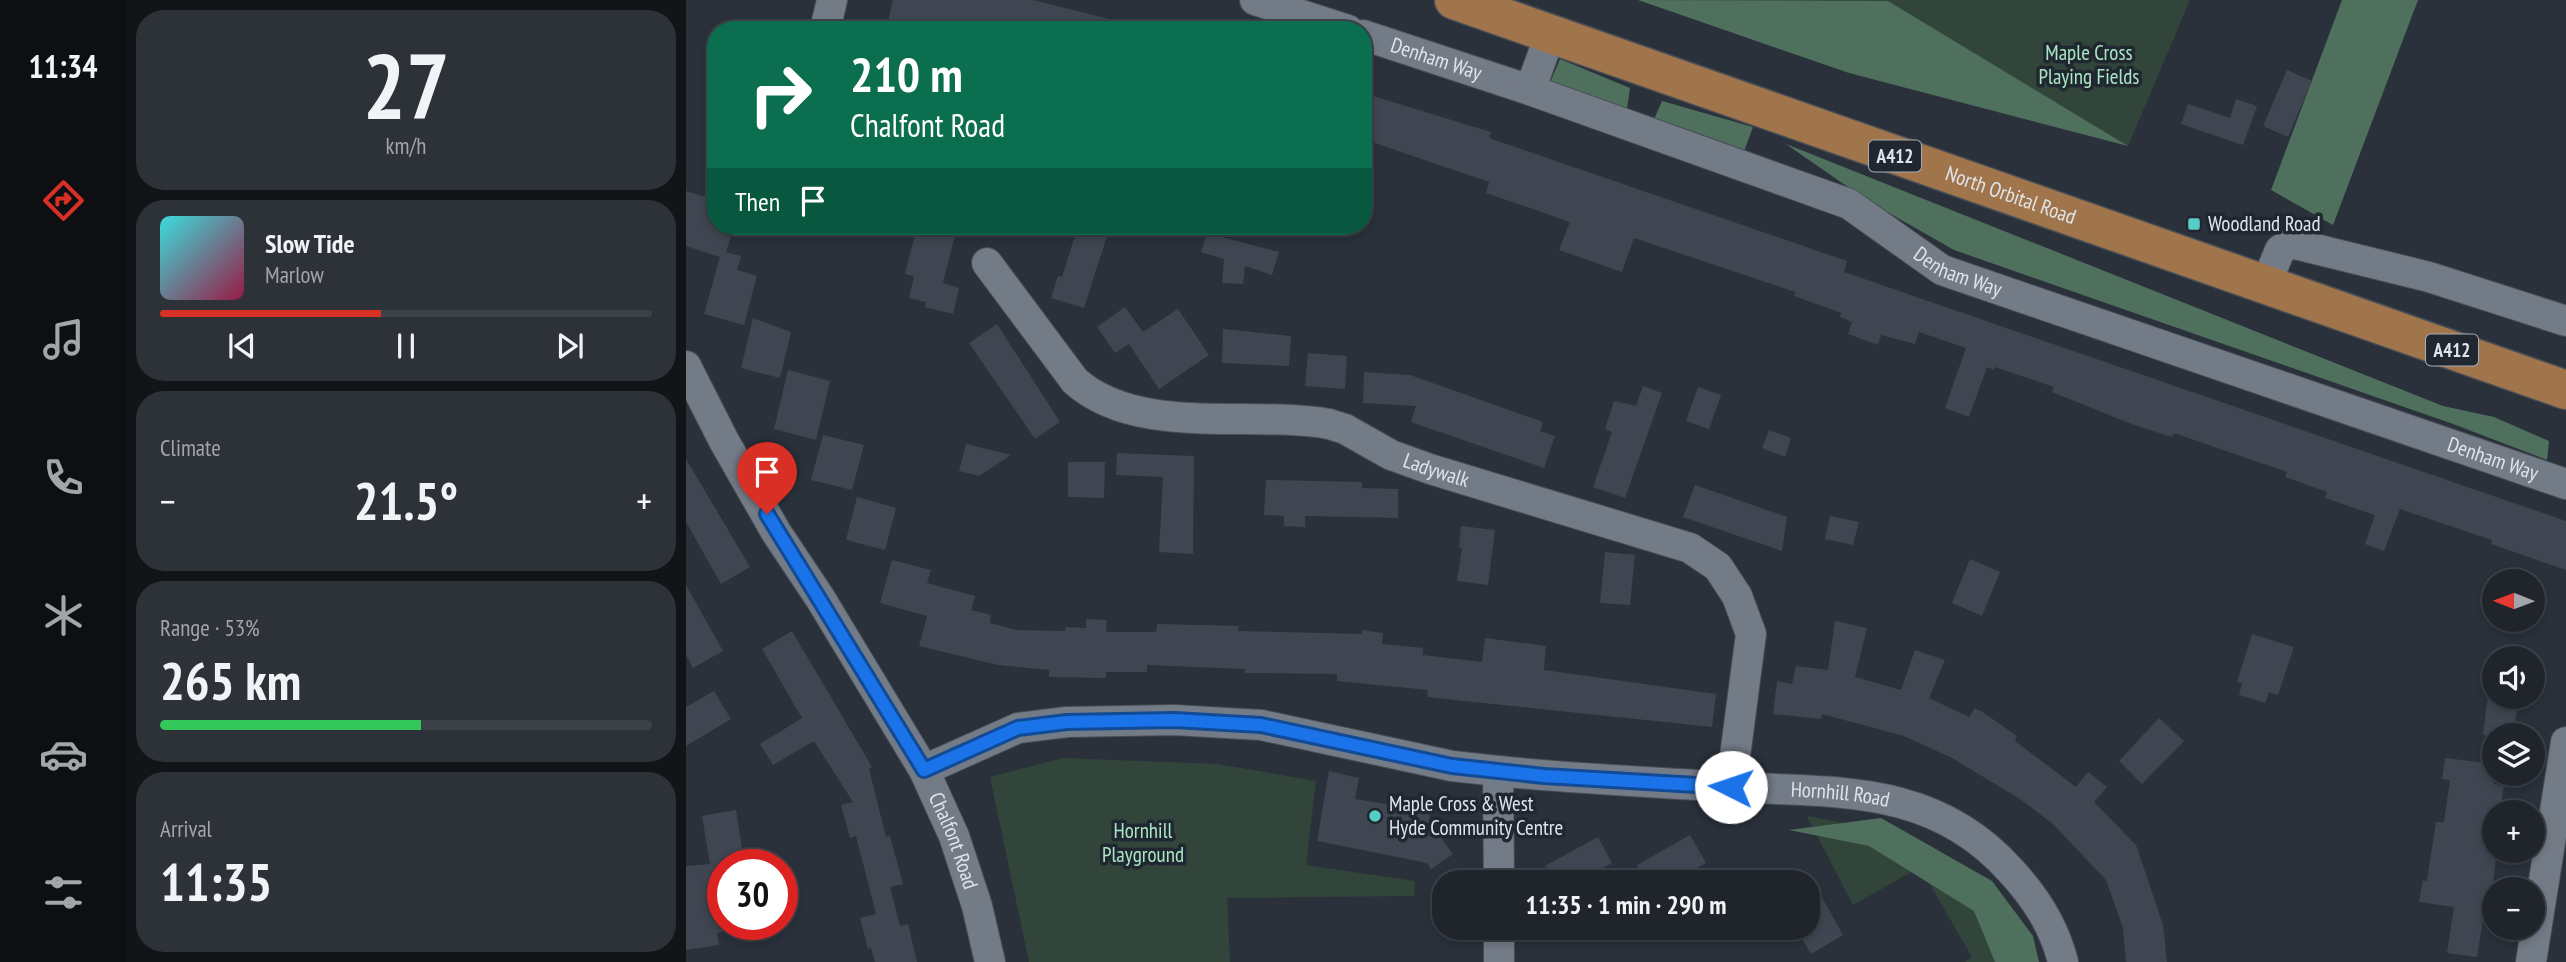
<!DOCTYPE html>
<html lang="en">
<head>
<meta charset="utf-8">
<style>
	:root { --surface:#20252c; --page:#2d3138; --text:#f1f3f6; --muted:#a2a5a9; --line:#3d4248; --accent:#d93025 }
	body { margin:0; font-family:"PT Sans Narrow",sans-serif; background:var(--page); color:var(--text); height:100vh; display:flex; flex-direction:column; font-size:26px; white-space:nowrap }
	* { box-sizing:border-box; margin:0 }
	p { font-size:23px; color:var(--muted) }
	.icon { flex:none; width:38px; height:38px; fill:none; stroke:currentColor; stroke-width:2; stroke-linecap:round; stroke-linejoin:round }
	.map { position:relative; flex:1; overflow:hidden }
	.side { display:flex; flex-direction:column; gap:10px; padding:10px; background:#121418; width:560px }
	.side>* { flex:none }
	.banner { position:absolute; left:21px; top:21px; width:665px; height:214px; border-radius:28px; box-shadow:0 4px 10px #0003,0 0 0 2px var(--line); background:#0b6e4f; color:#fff; overflow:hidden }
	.needle { width:46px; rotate:271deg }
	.buttons { position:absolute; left:1796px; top:569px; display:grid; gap:14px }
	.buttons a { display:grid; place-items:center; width:63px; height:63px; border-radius:50%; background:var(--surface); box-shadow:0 4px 10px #0003,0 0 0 2px var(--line); font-size:35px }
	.speed { position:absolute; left:21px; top:849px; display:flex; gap:14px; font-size:35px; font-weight:700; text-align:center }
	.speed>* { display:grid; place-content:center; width:91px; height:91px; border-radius:50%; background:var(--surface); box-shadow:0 4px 10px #0003,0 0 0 2px var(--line); line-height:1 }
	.speed .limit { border:10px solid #d22; background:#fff; color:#111 }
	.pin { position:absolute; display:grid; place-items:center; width:60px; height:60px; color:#fff; margin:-72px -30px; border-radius:50% 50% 50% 0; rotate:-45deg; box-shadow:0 0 7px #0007 }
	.pin .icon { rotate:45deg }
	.me { position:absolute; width:77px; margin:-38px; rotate:274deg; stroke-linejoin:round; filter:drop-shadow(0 0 5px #0008) }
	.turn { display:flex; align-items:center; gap:24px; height:147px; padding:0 28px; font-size:32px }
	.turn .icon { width:91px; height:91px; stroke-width:2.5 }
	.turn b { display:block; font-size:49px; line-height:60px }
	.then { display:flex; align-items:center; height:66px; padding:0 28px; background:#0003; gap:14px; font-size:26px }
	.big { font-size:52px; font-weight:800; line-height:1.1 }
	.side .tile { flex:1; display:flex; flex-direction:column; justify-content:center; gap:10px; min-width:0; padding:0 24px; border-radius:28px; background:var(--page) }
	.side .dial { align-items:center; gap:0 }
	.dial b { font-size:91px; line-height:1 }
	.song { display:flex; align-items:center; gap:21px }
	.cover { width:84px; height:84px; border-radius:10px; background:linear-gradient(135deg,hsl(180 70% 55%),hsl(340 70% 35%)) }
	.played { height:7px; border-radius:4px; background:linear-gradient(90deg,var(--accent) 45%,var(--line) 45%) }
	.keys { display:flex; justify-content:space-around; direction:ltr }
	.heat { display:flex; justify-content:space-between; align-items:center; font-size:38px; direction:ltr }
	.charge { height:10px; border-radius:5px; background:linear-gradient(90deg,#34c759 53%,var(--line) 0) }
	.trip { position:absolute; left:746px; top:870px; width:388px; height:70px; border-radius:28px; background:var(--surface); box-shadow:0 4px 10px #0003,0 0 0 2px var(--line); font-weight:800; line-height:70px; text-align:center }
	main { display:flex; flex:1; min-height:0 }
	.menu { display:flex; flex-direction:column; width:126px; justify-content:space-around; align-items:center; background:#0d0f12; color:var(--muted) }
	.menu .icon { width:49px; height:49px }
	.menu .active { color:var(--accent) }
	.menu b { font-size:32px; color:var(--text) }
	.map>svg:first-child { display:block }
	.green { fill:#32453a }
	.forest { fill:#4f705d }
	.building { fill:#3f4651 }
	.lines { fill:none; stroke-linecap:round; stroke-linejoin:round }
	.minor-casing { stroke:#484e56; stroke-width:32 }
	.major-casing { stroke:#484e56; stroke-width:41 }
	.minor { stroke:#737b87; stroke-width:30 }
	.major { stroke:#a1754b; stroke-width:38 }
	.route-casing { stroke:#114b97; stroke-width:18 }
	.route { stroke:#1a73e8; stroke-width:12 }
	.poi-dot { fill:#55cec5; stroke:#202731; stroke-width:2.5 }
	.labels { text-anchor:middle; stroke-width:7; stroke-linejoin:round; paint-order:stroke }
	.shield { fill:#202731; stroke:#a6abb2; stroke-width:2 }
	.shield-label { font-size:19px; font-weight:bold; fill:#dfe4ea }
	.park-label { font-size:21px; fill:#aae6c3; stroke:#202731 }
	.street-label { font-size:21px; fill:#dfe4ea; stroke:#202731 }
	.poi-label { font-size:21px; fill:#dfe4ea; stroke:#202731; text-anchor:start }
</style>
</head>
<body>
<main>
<nav class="menu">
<b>11:34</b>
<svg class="icon active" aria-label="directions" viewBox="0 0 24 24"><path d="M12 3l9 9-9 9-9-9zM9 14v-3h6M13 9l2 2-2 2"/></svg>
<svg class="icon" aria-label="music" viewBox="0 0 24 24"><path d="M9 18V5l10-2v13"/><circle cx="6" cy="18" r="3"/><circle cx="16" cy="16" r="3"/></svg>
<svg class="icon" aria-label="phone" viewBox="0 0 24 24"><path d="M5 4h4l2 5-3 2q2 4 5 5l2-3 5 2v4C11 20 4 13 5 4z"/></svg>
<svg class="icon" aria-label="climate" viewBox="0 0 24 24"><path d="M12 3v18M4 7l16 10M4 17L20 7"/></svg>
<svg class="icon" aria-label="car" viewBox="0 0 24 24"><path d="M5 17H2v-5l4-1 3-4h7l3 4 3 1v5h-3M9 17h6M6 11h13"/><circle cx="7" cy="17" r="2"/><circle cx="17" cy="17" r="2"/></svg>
<svg class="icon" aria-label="filters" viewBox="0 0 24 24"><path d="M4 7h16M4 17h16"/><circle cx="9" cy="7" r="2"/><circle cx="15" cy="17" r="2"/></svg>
</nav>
<section class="side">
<div class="tile dial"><b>27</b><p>km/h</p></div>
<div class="tile">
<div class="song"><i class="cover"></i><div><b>Slow Tide</b><p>Marlow</p></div></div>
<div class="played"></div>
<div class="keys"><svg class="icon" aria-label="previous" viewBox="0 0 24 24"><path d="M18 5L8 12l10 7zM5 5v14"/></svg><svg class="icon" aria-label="pause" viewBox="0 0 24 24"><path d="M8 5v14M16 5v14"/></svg><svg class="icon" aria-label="next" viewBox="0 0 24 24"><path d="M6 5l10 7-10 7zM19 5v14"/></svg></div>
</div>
<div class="tile"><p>Climate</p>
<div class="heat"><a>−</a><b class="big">21.5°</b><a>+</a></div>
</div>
<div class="tile"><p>Range · 53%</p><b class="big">265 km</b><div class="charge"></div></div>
<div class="tile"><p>Arrival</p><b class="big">11:35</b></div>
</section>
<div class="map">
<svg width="1880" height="962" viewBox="0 0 1880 962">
	<rect width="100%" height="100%" fill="#2a313b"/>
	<g class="green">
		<polygon points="1003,0 1504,0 1442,146 1175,60"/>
		<polygon points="377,758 532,764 630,781 620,865 729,881 728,896 541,898 544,962 343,962 304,777"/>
		<polygon points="1121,816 1228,837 1282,873 1334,962 1279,962 1286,957 1234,867 1167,905"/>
	</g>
	<g class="forest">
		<polygon points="952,0 1202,1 1442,146 1163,73"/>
		<polygon points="1656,0 1732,0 1647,225 1585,190"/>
		<polygon points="874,59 944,88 941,109 863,85"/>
		<polygon points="976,101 1067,127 1057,154 966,124"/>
		<polygon points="1100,144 1757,406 1808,417 1863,441 1861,460 1767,424 1268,250 1182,201"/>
		<polygon points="1195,818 1306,881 1347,936 1353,962 1309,962 1288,911 1183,846 1103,830"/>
	</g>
	<g class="building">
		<polygon points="207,0 347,0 431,21 430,30 238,30 202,21"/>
		<polygon points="1601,70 1626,81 1602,137 1577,126"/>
		<polygon points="677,93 805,132 803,138 1161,261 1158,272 1880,521 1880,570 1805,544 1806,540 1714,509 1698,551 1679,544 1689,515 1639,498 1641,492 1599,477 1601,472 1488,433 1486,437 1448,425 1366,392 1368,387 1309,367 1308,370 1301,367 1283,417 1259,408 1280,348 1233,332 1229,344 1195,335 1192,345 1162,334 1166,322 1154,317 1155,313 1108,296 1109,292 948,238 936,272 873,250 884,222 800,193 803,182 677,139"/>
		<polygon points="1550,99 1571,106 1557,145 1495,124 1502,104 1544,118"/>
		<polygon points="0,191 30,200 30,226 48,226 40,252 55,256 51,270 71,276 58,325 18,314 34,257 0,246"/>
		<polygon points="231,226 271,226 257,283 273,288 267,314 239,307 240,302 223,298 228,276 219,274"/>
		<polygon points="392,226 422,233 398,308 365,298 372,276 376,277"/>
		<polygon points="521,233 593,252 586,275 559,266 557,284 536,283 538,259 515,252"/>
		<polygon points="439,307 457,332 492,309 523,355 473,389 443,344 429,353 411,327"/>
		<polygon points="67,318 105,332 94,378 55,368"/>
		<polygon points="311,324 374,422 349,439 283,343"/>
		<polygon points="537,329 605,336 603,366 536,363"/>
		<polygon points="622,353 661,356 659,389 619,386"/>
		<polygon points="102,370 144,381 130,440 88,429"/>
		<polygon points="678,372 724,375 857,422 854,431 869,436 858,468 725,422 730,406 677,403"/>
		<polygon points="957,386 976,393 939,498 907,487 926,432 919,429 928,401 950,406"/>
		<polygon points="1012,387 1035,395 1023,429 1000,421"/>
		<polygon points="1083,430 1105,438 1099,457 1076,448"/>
		<polygon points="137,435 178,445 166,490 125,480"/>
		<polygon points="280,444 325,455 293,476 273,471"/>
		<polygon points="431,453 508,456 507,554 473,552 477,477 430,475"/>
		<polygon points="0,459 64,567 35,584 0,522"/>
		<polygon points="382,462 419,462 418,498 382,497"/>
		<polygon points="580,480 676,482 676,488 712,489 712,518 619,516 619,527 598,526 598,516 578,515"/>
		<polygon points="1009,485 1101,517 1096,551 997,517"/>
		<polygon points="171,497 210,508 199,550 160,540"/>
		<polygon points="1144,516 1173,522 1167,545 1139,539"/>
		<polygon points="775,526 809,530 802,585 771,581 776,548 773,547"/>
		<polygon points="919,552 949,555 944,605 914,603"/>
		<polygon points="1284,559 1314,572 1296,616 1266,603"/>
		<polygon points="206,560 245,570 241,583 289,596 285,610 305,615 304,623 330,630 379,631 379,627 400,628 400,619 421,620 420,632 470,632 471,624 553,626 552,631 676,634 676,630 697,633 696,644 737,648 737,655 796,662 799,638 860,646 858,670 1030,694 1026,727 741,697 742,690 651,681 651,674 559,673 559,669 461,665 461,672 420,672 420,678 363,677 363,670 312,665 233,646 241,616 194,603"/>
		<polygon points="0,585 37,651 7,668 0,655"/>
		<polygon points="1149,621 1181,628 1169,677 1215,690 1229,650 1259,660 1243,698 1283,717 1289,708 1298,713 1331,736 1329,741 1390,787 1402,772 1421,787 1408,802 1450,845 1477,925 1481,962 1440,962 1437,928 1420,880 1367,824 1334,799 1266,758 1218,736 1136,714 1135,719 1087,714 1091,681 1106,684 1110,666 1142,670"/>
		<polygon points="106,631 186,767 183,769 200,837 204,836 217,884 204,887 214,926 222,924 231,962 189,962 185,948 182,949 174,918 190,914 170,836 164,838 155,805 167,802 128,741 87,765 74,744 116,718 76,649"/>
		<polygon points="1566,634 1608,647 1592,695 1583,692 1579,703 1553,695 1556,683 1551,682"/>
		<polygon points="28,691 45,719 0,746 0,707"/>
		<polygon points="1802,696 1837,696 1830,715 1827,735 1797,735"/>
		<polygon points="1473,718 1498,741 1456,784 1433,761"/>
		<polygon points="1759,758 1808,764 1808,784 1818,785 1814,812 1808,812 1808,850 1811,850 1805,897 1801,896 1791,957 1761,953 1768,907 1733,902 1737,880 1741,881 1750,822 1758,822 1764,780 1756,779"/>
		<polygon points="643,771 673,778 669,799 744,811 743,821 767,854 745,869 741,863 631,841"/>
		<polygon points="50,810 58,861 37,864 37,932 31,933 33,945 0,950 0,866 24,864 16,816"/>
		<polygon points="1004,835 1020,863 986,882 960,882 951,865"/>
		<polygon points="912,837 926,863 892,882 869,882 859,866"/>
		<polygon points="1122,873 1157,935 1125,954 1110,928 1122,928"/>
	</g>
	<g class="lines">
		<defs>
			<g id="minor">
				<polyline points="569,0 662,30"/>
				<polyline points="139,30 146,0"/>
				<path id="s1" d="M677,35l167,55 319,114 93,66 624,214"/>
				<polyline points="844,90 864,35"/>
				<path id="s2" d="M301,263l88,118c63,56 175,29 254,43l16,5 46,26 39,14 260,79 28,19 19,29 14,38 -20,153"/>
				<polyline points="1580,284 1594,250 1605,243 1743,277 1880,321"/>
				<path id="s3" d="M0,366l38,75 52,91 44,66 104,172 30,66 23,70 13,56"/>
				<path id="s4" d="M238,770l94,-42 49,-6 107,-2 87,5 191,41 46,5c77,8 156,11 233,16 106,6 203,-3 280,84 25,27 43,55 52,91"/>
				<polyline points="812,771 813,882"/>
				<polyline points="813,928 813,962"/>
				<polyline points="1845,962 1880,742"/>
			</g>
			<g id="major">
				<path id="s5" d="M768,0l1112,390"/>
			</g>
		</defs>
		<use href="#minor" class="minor-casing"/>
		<use href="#major" class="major-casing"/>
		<use href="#minor" class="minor"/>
		<use href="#major" class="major"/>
	</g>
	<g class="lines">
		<defs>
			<polyline id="route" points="81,514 238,770 332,728 381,722 488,720 575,725 766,766 858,776 1045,787"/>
		</defs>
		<use href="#route" class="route-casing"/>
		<use href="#route" class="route"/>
	</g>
	<g class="poi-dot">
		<rect x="1501" y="217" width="14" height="14" rx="3.5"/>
		<circle cx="689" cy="816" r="7"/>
	</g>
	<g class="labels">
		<g class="shield">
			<rect x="1183" y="140.5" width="52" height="31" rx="5"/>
			<rect x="1740" y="334.5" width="52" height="31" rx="5"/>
		</g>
		<g class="shield-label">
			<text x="1209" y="163">A412</text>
			<text x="1766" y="357">A412</text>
		</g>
		<g class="park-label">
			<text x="1403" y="60">Maple Cross<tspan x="1403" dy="24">Playing Fields</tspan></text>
			<text x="457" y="838">Hornhill<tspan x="457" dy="24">Playground</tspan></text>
		</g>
		<g class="street-label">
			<text dy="7" stroke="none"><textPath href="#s1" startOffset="77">Denham Way</textPath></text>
			<text dy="7" stroke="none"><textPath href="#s5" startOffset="590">North Orbital Road</textPath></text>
			<text dy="7" stroke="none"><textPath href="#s1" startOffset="644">Denham Way</textPath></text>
			<text dy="7" stroke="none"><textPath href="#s1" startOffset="1211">Denham Way</textPath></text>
			<text dy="7" stroke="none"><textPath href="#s2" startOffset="527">Ladywalk</textPath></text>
			<text dy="7" stroke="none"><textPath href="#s4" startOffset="931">Hornhill Road</textPath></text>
			<text dy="7" stroke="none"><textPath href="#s3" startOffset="546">Chalfont Road</textPath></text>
		</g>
		<g class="poi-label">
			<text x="1522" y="231">Woodland Road</text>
			<text x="703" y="811">Maple Cross &amp; West<tspan x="703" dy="24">Hyde Community Centre</tspan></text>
		</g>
	</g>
</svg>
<div class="buttons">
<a><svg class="needle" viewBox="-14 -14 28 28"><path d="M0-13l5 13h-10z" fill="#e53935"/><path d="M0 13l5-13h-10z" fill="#a2a5a9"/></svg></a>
<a><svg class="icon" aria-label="sound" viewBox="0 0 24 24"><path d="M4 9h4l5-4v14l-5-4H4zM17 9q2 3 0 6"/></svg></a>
<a><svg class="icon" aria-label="layers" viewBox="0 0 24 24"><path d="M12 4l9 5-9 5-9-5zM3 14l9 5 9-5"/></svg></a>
<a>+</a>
<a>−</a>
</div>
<div class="speed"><div class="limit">30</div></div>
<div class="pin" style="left:81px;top:514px;background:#d93025"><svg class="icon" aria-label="arrive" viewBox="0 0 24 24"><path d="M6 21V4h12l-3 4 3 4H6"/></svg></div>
<svg class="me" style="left:1045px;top:787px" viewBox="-20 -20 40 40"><circle r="19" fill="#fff"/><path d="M0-13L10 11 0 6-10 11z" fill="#1a73e8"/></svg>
<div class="trip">11:35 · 1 min · 290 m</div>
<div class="banner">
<div class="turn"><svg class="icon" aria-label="right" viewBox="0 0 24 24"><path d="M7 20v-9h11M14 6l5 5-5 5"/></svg><div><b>210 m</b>Chalfont Road</div></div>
<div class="then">Then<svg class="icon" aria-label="arrive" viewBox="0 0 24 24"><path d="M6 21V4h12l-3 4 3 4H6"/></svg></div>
</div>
</div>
</main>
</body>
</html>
